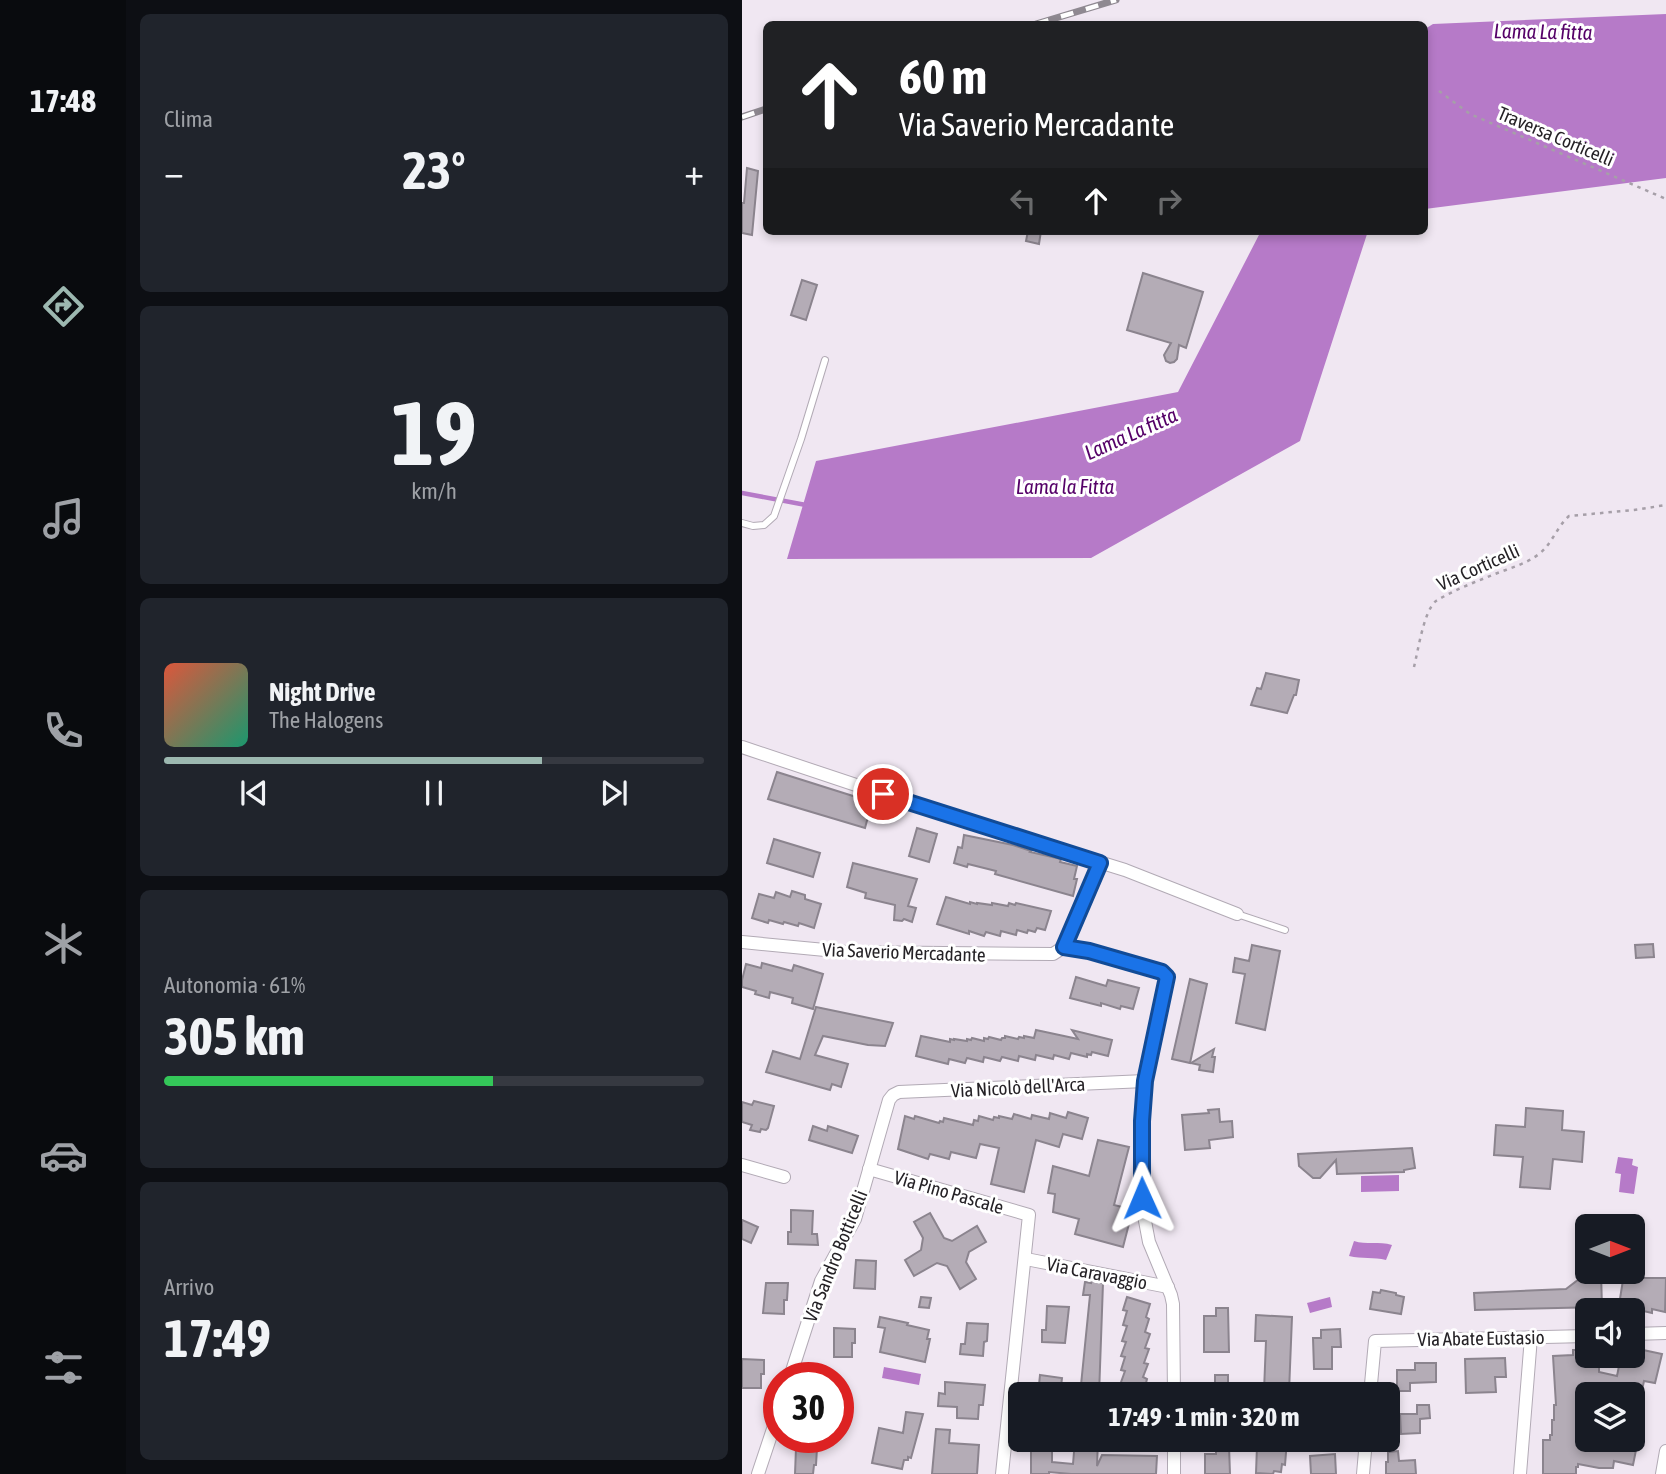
<!DOCTYPE html>
<html lang="it">
<head>
<meta charset="utf-8">
<style>
	:root { --surface:#171b24; --page:#20242c; --text:#f1f3f6; --muted:#9ea1a6; --line:#363941; --accent:#9cb8b0 }
	body { margin:0; font-family:"Asap Condensed",sans-serif; background:var(--page); color:var(--text); height:100vh; display:flex; flex-direction:column; font-size:26px; white-space:nowrap }
	* { box-sizing:border-box; margin:0 }
	p { font-size:23px; color:var(--muted) }
	.icon { flex:none; width:38px; height:38px; fill:none; stroke:currentColor; stroke-width:2; stroke-linecap:round; stroke-linejoin:round }
	.map { position:relative; flex:1; overflow:hidden }
	.side { display:flex; flex-direction:column; gap:14px; padding:14px; background:#0d0f14; width:616px }
	.side>* { flex:none }
	.hud { position:absolute; left:21px; top:21px; width:665px; height:214px; border-radius:10px; box-shadow:0 4px 10px #0003; background:#202124; color:#fff; overflow:hidden }
	.needle { width:46px; rotate:90deg }
	.tools { position:absolute; left:833px; top:1214px; display:grid; gap:14px }
	.tools a { display:grid; place-items:center; width:70px; height:70px; border-radius:10px; background:var(--surface); box-shadow:0 4px 10px #0003; font-size:35px }
	.speed { position:absolute; left:21px; top:1362px; display:flex; gap:14px; font-size:35px; font-weight:700; text-align:center }
	.speed>* { display:grid; place-content:center; width:91px; height:91px; border-radius:50%; background:var(--surface); box-shadow:0 4px 10px #0003; line-height:1 }
	.speed .limit { border:10px solid #d22; background:#fff; color:#111 }
	.pin { position:absolute; display:grid; place-items:center; width:60px; height:60px; color:#fff; margin:-30px; border:4px solid #fff; border-radius:50%; box-shadow:0 2px 7px #0007 }
	.me { position:absolute; width:77px; margin:-38px; rotate:359deg; stroke-linejoin:round; filter:drop-shadow(0 0 5px #0008) }
	.turn { display:flex; align-items:center; gap:24px; height:147px; padding:0 21px; font-size:32px }
	.turn .icon { width:91px; height:91px; stroke-width:2.5 }
	.turn b { display:block; font-size:49px; line-height:60px }
	.lanes { display:flex; align-items:center; height:66px; padding:0 21px; background:#0003; justify-content:center; gap:35px; direction:ltr }
	.lanes .off { opacity:.35 }
	.big { font-size:52px; font-weight:700; line-height:1.1 }
	.side .tile { flex:1; display:flex; flex-direction:column; justify-content:center; gap:10px; min-width:0; padding:0 24px; border-radius:10px; background:var(--page) }
	.side .dial { align-items:center; gap:0 }
	.dial b { font-size:91px; line-height:1 }
	.song { display:flex; align-items:center; gap:21px }
	.cover { width:84px; height:84px; border-radius:10px; background:linear-gradient(135deg,hsl(10 70% 55%),hsl(160 70% 35%)) }
	.played { height:7px; border-radius:4px; background:linear-gradient(90deg,var(--accent) 70%,var(--line) 70%) }
	.keys { display:flex; justify-content:space-around; direction:ltr }
	.heat { display:flex; justify-content:space-between; align-items:center; font-size:38px; direction:ltr }
	.charge { height:10px; border-radius:5px; background:linear-gradient(90deg,#34c759 61%,var(--line) 0) }
	.trip { position:absolute; left:266px; top:1382px; width:392px; height:70px; border-radius:10px; background:var(--surface); box-shadow:0 4px 10px #0003; font-weight:700; line-height:70px; text-align:center }
	main { display:flex; flex:1; min-height:0 }
	.tab-bar { display:flex; flex-direction:column; width:126px; justify-content:space-around; align-items:center; background:#090b0e; color:var(--muted) }
	.tab-bar .icon { width:49px; height:49px }
	.tab-bar .active { color:var(--accent) }
	.tab-bar b { font-size:32px; color:var(--text) }
	.map>svg:first-child { display:block }
	.water { fill:#b67ac8 }
	.lines { fill:none; stroke-linecap:round; stroke-linejoin:round }
	.stream { stroke:#b67ac8; stroke-width:4.5 }
	.building { fill:#b4acb6; stroke:#8b848e; stroke-width:2 }
	.lane-casing { stroke:#b2aab5; stroke-width:8 }
	.street-casing { stroke:#b2aab5; stroke-width:14 }
	.path { stroke:#a69fa8; stroke-width:2.5; stroke-dasharray:3.5 5; stroke-linecap:butt }
	.lane { stroke:#fff; stroke-width:6 }
	.street { stroke:#fff; stroke-width:12 }
	.rail-casing { stroke:#8f8991; stroke-width:7 }
	.rail { stroke:#fff; stroke-width:4.5; stroke-dasharray:13; stroke-linecap:butt }
	.route-casing { stroke:#114b97; stroke-width:18 }
	.route { stroke:#1a73e8; stroke-width:12 }
	.labels { text-anchor:middle; stroke-width:6; stroke-linejoin:round; paint-order:stroke }
	.street-label { font-size:19px; fill:#252226; stroke:#fff }
	.water-label { font-size:21px; font-style:italic; fill:#550168; stroke:#fff }
</style>
</head>
<body>
<main>
<nav class="tab-bar">
<b>17:48</b>
<svg class="icon active" aria-label="directions" viewBox="0 0 24 24"><path d="M12 3l9 9-9 9-9-9zM9 14v-3h6M13 9l2 2-2 2"/></svg>
<svg class="icon" aria-label="music" viewBox="0 0 24 24"><path d="M9 18V5l10-2v13"/><circle cx="6" cy="18" r="3"/><circle cx="16" cy="16" r="3"/></svg>
<svg class="icon" aria-label="phone" viewBox="0 0 24 24"><path d="M5 4h4l2 5-3 2q2 4 5 5l2-3 5 2v4C11 20 4 13 5 4z"/></svg>
<svg class="icon" aria-label="climate" viewBox="0 0 24 24"><path d="M12 3v18M4 7l16 10M4 17L20 7"/></svg>
<svg class="icon" aria-label="car" viewBox="0 0 24 24"><path d="M5 17H2v-5l4-1 3-4h7l3 4 3 1v5h-3M9 17h6M6 11h13"/><circle cx="7" cy="17" r="2"/><circle cx="17" cy="17" r="2"/></svg>
<svg class="icon" aria-label="filters" viewBox="0 0 24 24"><path d="M4 7h16M4 17h16"/><circle cx="9" cy="7" r="2"/><circle cx="15" cy="17" r="2"/></svg>
</nav>
<section class="side">
<div class="tile"><p>Clima</p>
<div class="heat"><a>−</a><b class="big">23°</b><a>+</a></div>
</div>
<div class="tile dial"><b>19</b><p>km/h</p></div>
<div class="tile">
<div class="song"><i class="cover"></i><div><b>Night Drive</b><p>The Halogens</p></div></div>
<div class="played"></div>
<div class="keys"><svg class="icon" aria-label="previous" viewBox="0 0 24 24"><path d="M18 5L8 12l10 7zM5 5v14"/></svg><svg class="icon" aria-label="pause" viewBox="0 0 24 24"><path d="M8 5v14M16 5v14"/></svg><svg class="icon" aria-label="next" viewBox="0 0 24 24"><path d="M6 5l10 7-10 7zM19 5v14"/></svg></div>
</div>
<div class="tile"><p>Autonomia · 61%</p><b class="big">305 km</b><div class="charge"></div></div>
<div class="tile"><p>Arrivo</p><b class="big">17:49</b></div>
</section>
<div class="map">
<svg width="924" height="1474" viewBox="0 0 924 1474">
	<rect width="100%" height="100%" fill="#f0e7f2"/>
	<g class="water">
		<polygon points="924,14 924,178 683,209 683,29 691,24"/>
		<polygon points="519,231 626,231 558,441 349,558 45,559 74,461 436,392"/>
		<polygon points="876,1157 891,1159 890,1165 896,1167 892,1194 877,1192 879,1174 873,1173"/>
		<polygon points="657,1175 657,1191 619,1192 619,1176"/>
		<path d="M612,1241c12,4 25,0 38,4l-6,15c-12,-3 -24,-1 -37,-4z"/>
		<polygon points="588,1297 590,1307 568,1313 565,1303"/>
		<polygon points="142,1367 179,1374 177,1385 140,1378"/>
	</g>
	<g class="lines">
		<polyline class="stream" points="0,493 64,505"/>
	</g>
	<g class="building">
		<polygon points="5,168 16,171 10,235 0,233 0,203 2,203"/>
		<polygon points="286,231 299,231 297,244 284,241"/>
		<polygon points="401,273 461,292 444,348 437,345 435,359 432,362 428,363 424,361 422,355 429,343 385,330"/>
		<polygon points="60,280 75,285 64,320 49,315"/>
		<polygon points="524,673 557,680 554,695 552,695 545,713 509,705 515,688 519,689"/>
		<polygon points="35,772 130,802 123,828 26,799"/>
		<polygon points="175,828 195,834 187,862 167,856"/>
		<polygon points="222,835 271,845 289,851 288,852 319,859 318,862 335,866 332,879 335,879 331,896 253,874 254,871 226,864 225,867 212,863 216,847 220,848"/>
		<polygon points="32,839 78,853 71,877 25,863"/>
		<polygon points="111,863 175,879 166,906 174,908 170,922 162,919 160,921 152,920 153,905 123,898 124,893 105,887"/>
		<polygon points="50,891 63,895 63,899 79,904 72,928 57,923 56,926 42,922 41,924 27,920 26,923 10,918 17,894 32,898 34,892 48,897"/>
		<polygon points="204,897 228,904 228,902 235,904 235,903 250,905 250,903 266,906 267,903 273,905 274,903 309,911 303,930 295,928 293,932 286,930 285,933 275,930 274,935 259,931 258,936 244,932 242,936 227,931 227,934 195,924"/>
		<polygon points="911,944 912,957 894,958 893,945"/>
		<polygon points="510,945 538,951 523,1030 494,1023 503,974 491,972 493,958 507,961"/>
		<polygon points="20,963 50,971 52,965 81,974 71,1009 50,1003 51,998 28,992 27,998 13,994 14,991 0,987 0,980 4,964 19,968"/>
		<polygon points="334,977 364,986 366,980 397,988 391,1009 379,1006 378,1009 359,1003 359,1006 328,998"/>
		<polygon points="448,979 465,984 448,1063 430,1059"/>
		<polygon points="74,1007 151,1023 143,1046 126,1045 81,1036 73,1055 106,1064 99,1087 90,1084 88,1090 24,1072 31,1051 58,1059"/>
		<polygon points="294,1030 336,1039 330,1030 370,1040 366,1056 350,1052 349,1055 345,1054 345,1057 329,1053 327,1059 312,1055 311,1059 294,1055 293,1060 277,1056 276,1061 260,1057 258,1061 242,1057 241,1062 225,1058 223,1063 207,1059 206,1064 174,1056 179,1036 208,1042 208,1039 212,1040 212,1039 225,1041 225,1039 229,1040 230,1038 242,1041 242,1038 246,1039 247,1037 259,1040 260,1038 263,1038 263,1036 276,1039 277,1037 282,1038 282,1036 292,1038"/>
		<polygon points="472,1049 470,1057 473,1057 471,1072 457,1070 458,1065 449,1063"/>
		<polygon points="12,1101 32,1106 26,1128 24,1130 19,1129 18,1132 8,1130 10,1125 0,1122 0,1102 10,1105"/>
		<polygon points="784,1108 821,1111 820,1130 842,1132 840,1162 811,1159 808,1189 778,1187 781,1157 752,1155 754,1125 783,1127"/>
		<polygon points="477,1109 478,1122 490,1121 491,1137 467,1140 468,1148 443,1150 440,1115 467,1113 466,1110"/>
		<polygon points="326,1112 346,1118 340,1139 321,1134 317,1147 294,1140 282,1192 249,1184 257,1148 238,1144 234,1158 209,1152 207,1159 188,1154 186,1159 156,1149 163,1116 172,1119 173,1116 197,1123 198,1121 201,1122 202,1118 231,1125 232,1120 236,1121 237,1116 251,1120 252,1117 257,1118 257,1116 270,1119 272,1114 289,1119 290,1115 307,1119 308,1113 324,1118"/>
		<polygon points="71,1126 85,1131 86,1126 116,1136 110,1153 67,1140"/>
		<polygon points="356,1140 387,1147 372,1205 384,1208 382,1214 389,1216 381,1247 333,1234 337,1219 311,1212 313,1194 306,1193 311,1166 347,1176"/>
		<polygon points="670,1148 673,1168 662,1170 662,1172 595,1174 594,1160 578,1178 571,1178 557,1166 556,1154"/>
		<polygon points="49,1210 71,1211 70,1234 75,1234 76,1245 46,1244 46,1232 49,1232"/>
		<polygon points="188,1213 202,1238 210,1241 235,1226 244,1242 227,1252 224,1262 234,1279 218,1289 205,1266 195,1263 172,1276 163,1260 179,1250 181,1238 172,1222"/>
		<polygon points="0,1220 16,1227 9,1243 0,1239"/>
		<polygon points="114,1260 134,1261 133,1289 112,1288"/>
		<polygon points="850,1272 859,1272 860,1307 733,1310 732,1293 824,1289 845,1273"/>
		<polygon points="891,1278 924,1278 923,1312 910,1309 910,1313 897,1310 876,1311 881,1280 891,1281"/>
		<polygon points="349,1281 361,1283 357,1395 338,1395 348,1295 341,1295 343,1282 349,1283"/>
		<polygon points="24,1283 46,1283 45,1300 42,1300 42,1314 21,1313"/>
		<polygon points="639,1290 654,1293 654,1295 662,1297 659,1314 628,1309 631,1292 638,1293"/>
		<polygon points="179,1297 189,1298 187,1308 177,1307"/>
		<polygon points="385,1297 408,1304 404,1317 407,1319 403,1332 408,1334 403,1348 407,1349 402,1363 406,1364 401,1377 405,1379 401,1395 379,1395 382,1386 378,1385 383,1371 379,1370 383,1357 379,1356 384,1342 380,1341 385,1326 381,1325 385,1311 381,1310"/>
		<polygon points="305,1306 327,1307 323,1343 300,1342 300,1330 304,1330"/>
		<polygon points="474,1308 486,1308 487,1352 462,1352 462,1316 474,1316"/>
		<polygon points="514,1315 550,1317 547,1392 522,1391 524,1341 513,1341"/>
		<polygon points="138,1317 166,1323 165,1325 187,1330 185,1339 188,1339 183,1362 138,1352 143,1328 136,1327"/>
		<polygon points="225,1323 246,1324 245,1341 242,1342 241,1356 218,1354 219,1344 223,1344"/>
		<polygon points="92,1328 113,1329 113,1343 110,1343 110,1357 92,1357"/>
		<polygon points="598,1329 599,1347 590,1347 590,1369 572,1369 571,1338 579,1338 579,1330"/>
		<polygon points="831,1350 845,1350 845,1356 848,1356 848,1366 857,1366 857,1372 875,1376 879,1356 899,1359 901,1350 920,1354 913,1383 902,1381 899,1395 845,1395 844,1420 842,1420 842,1440 891,1440 890,1444 895,1445 891,1465 872,1461 871,1468 857,1468 836,1464 836,1467 834,1467 834,1474 801,1474 801,1440 808,1440 808,1435 810,1435 810,1420 812,1420 812,1405 814,1405 811,1356 831,1355"/>
		<polygon points="763,1358 764,1377 753,1377 754,1392 724,1393 723,1359"/>
		<polygon points="0,1359 22,1360 22,1374 19,1374 19,1388 0,1388"/>
		<polygon points="673,1363 694,1363 694,1382 668,1383 668,1391 655,1391 655,1370 673,1370"/>
		<polygon points="298,1375 320,1378 318,1395 296,1395"/>
		<polygon points="473,1375 486,1375 486,1395 462,1395 462,1385 473,1385"/>
		<polygon points="203,1382 243,1385 241,1405 237,1405 236,1419 215,1418 215,1407 196,1406 197,1393 203,1394"/>
		<polygon points="675,1405 687,1405 688,1418 678,1419 678,1433 659,1434 658,1414 675,1414"/>
		<polygon points="164,1412 181,1414 169,1458 166,1457 166,1460 162,1460 160,1469 130,1463 137,1428 161,1433"/>
		<polygon points="194,1429 208,1430 207,1443 237,1445 235,1474 190,1474"/>
		<polygon points="333,1440 356,1440 355,1466 360,1455 415,1456 414,1474 329,1474 307,1472 307,1474 289,1474 289,1445 310,1445 310,1462 331,1464"/>
		<polygon points="518,1440 545,1440 543,1465 540,1464 539,1472 532,1471 531,1474 514,1473 515,1446 518,1447"/>
		<polygon points="474,1446 487,1446 488,1474 463,1474 463,1454 474,1454"/>
		<polygon points="54,1448 75,1448 74,1465 72,1465 71,1474 53,1474"/>
		<polygon points="656,1451 657,1461 673,1460 674,1474 644,1474 644,1462 646,1462 646,1452"/>
		<polygon points="593,1454 594,1474 569,1474 568,1456"/>
	</g>
	<g class="lines">
		<defs>
			<g id="lane">
				<polyline points="0,523 11,526 22,525 32,516 59,439 83,360"/>
				<polyline points="495,914 543,930"/>
			</g>
			<g id="street">
				<polyline points="0,747 189,810 383,870 495,914"/>
				<polyline points="0,942 104,952 311,954 322,947 325,941 358,863"/>
				<polyline points="322,947 347,951 420,972 425,977 403,1081 400,1121 400,1182 403,1221 407,1242 429,1295 431,1304 432,1395"/>
				<polyline points="0,1165 42,1177"/>
				<polyline points="127,1169 287,1215 260,1474"/>
				<polyline points="284,1259 426,1287"/>
				<polyline points="891,1334 924,1333"/>
				<polyline points="48,1377 79,1281 113,1219 147,1100 151,1095 157,1092 403,1081"/>
				<polyline points="628,1395 633,1341 845,1336"/>
				<polyline points="432,1440 432,1474"/>
				<polyline points="16,1474 37,1411"/>
				<polyline points="621,1474 624,1440"/>
				<polyline points="778,1474 789,1337"/>
				<polyline points="920,1474 924,1451"/>
			</g>
		</defs>
		<use href="#lane" class="lane-casing"/>
		<use href="#street" class="street-casing"/>
		<g class="path">
			<polyline points="697,91 728,114 924,199"/>
			<path d="M672,667c4,-16 10,-57 22,-66 18,-11 39,-19 59,-27 15,-6 31,-10 44,-20 13,-10 17,-26 30,-38l65,-6 32,-5"/>
		</g>
		<use href="#lane" class="lane"/>
		<use href="#street" class="street"/>
		<defs>
			<g id="rail">
				<polyline points="294,24 374,0"/>
				<polyline points="0,117 24,109"/>
			</g>
		</defs>
		<use href="#rail" class="rail-casing"/>
		<use href="#rail" class="rail"/>
	</g>
	<g class="lines">
		<defs>
			<polyline id="route" points="141,794 358,863 322,947 347,951 420,972 425,977 403,1081 400,1121 400,1198"/>
		</defs>
		<use href="#route" class="route-casing"/>
		<use href="#route" class="route"/>
	</g>
	<g class="labels">
		<g class="street-label">
			<text transform="translate(814 136) rotate(23)" y="7">Traversa Corticelli</text>
			<text transform="translate(736 567) rotate(-24)" y="7">Via Corticelli</text>
			<text transform="translate(162 952) rotate(2)" y="7">Via Saverio Mercadante</text>
			<text transform="translate(276 1087) rotate(-3)" y="7">Via Nicolò dell'Arca</text>
			<text transform="translate(207 1192) rotate(16)" y="7">Via Pino Pascale</text>
			<text transform="translate(93 1256) rotate(-68)" y="7">Via Sandro Botticelli</text>
			<text transform="translate(355 1273) rotate(11)" y="7">Via Caravaggio</text>
			<text transform="translate(739 1338) rotate(-1)" y="7">Via Abate Eustasio</text>
		</g>
		<g class="water-label">
			<text transform="translate(801 32) rotate(1)" y="7">Lama La fitta</text>
			<text transform="translate(389 434) rotate(-24)" y="7">Lama La fitta</text>
			<text x="323" y="494">Lama la Fitta</text>
		</g>
	</g>
</svg>
<div class="tools">
<a><svg class="needle" viewBox="-14 -14 28 28"><path d="M0-13l5 13h-10z" fill="#e53935"/><path d="M0 13l5-13h-10z" fill="#9ea1a6"/></svg></a>
<a><svg class="icon" aria-label="sound" viewBox="0 0 24 24"><path d="M4 9h4l5-4v14l-5-4H4zM17 9q2 3 0 6"/></svg></a>
<a><svg class="icon" aria-label="layers" viewBox="0 0 24 24"><path d="M12 4l9 5-9 5-9-5zM3 14l9 5 9-5"/></svg></a>
</div>
<div class="speed"><div class="limit">30</div></div>
<div class="pin" style="left:141px;top:794px;background:#d93025"><svg class="icon" aria-label="arrive" viewBox="0 0 24 24"><path d="M6 21V4h12l-3 4 3 4H6"/></svg></div>
<svg class="me" style="left:400px;top:1198px" viewBox="-20 -20 40 40"><path d="M0-17L14 15 0 8-14 15z" fill="#1a73e8" stroke="#fff" stroke-width="4"/></svg>
<div class="trip">17:49 · 1 min · 320 m</div>
<div class="hud">
<div class="turn"><svg class="icon" aria-label="ahead" viewBox="0 0 24 24"><path d="M12 20V5M6 11l6-6 6 6"/></svg><div><b>60 m</b>Via Saverio Mercadante</div></div>
<div class="lanes"><svg class="icon off" aria-label="left" viewBox="0 0 24 24"><path d="M17 20v-9H6M10 6l-5 5 5 5"/></svg><svg class="icon" aria-label="ahead" viewBox="0 0 24 24"><path d="M12 20V5M6 11l6-6 6 6"/></svg><svg class="icon off" aria-label="right" viewBox="0 0 24 24"><path d="M7 20v-9h11M14 6l5 5-5 5"/></svg></div>
</div>
</div>
</main>
</body>
</html>
